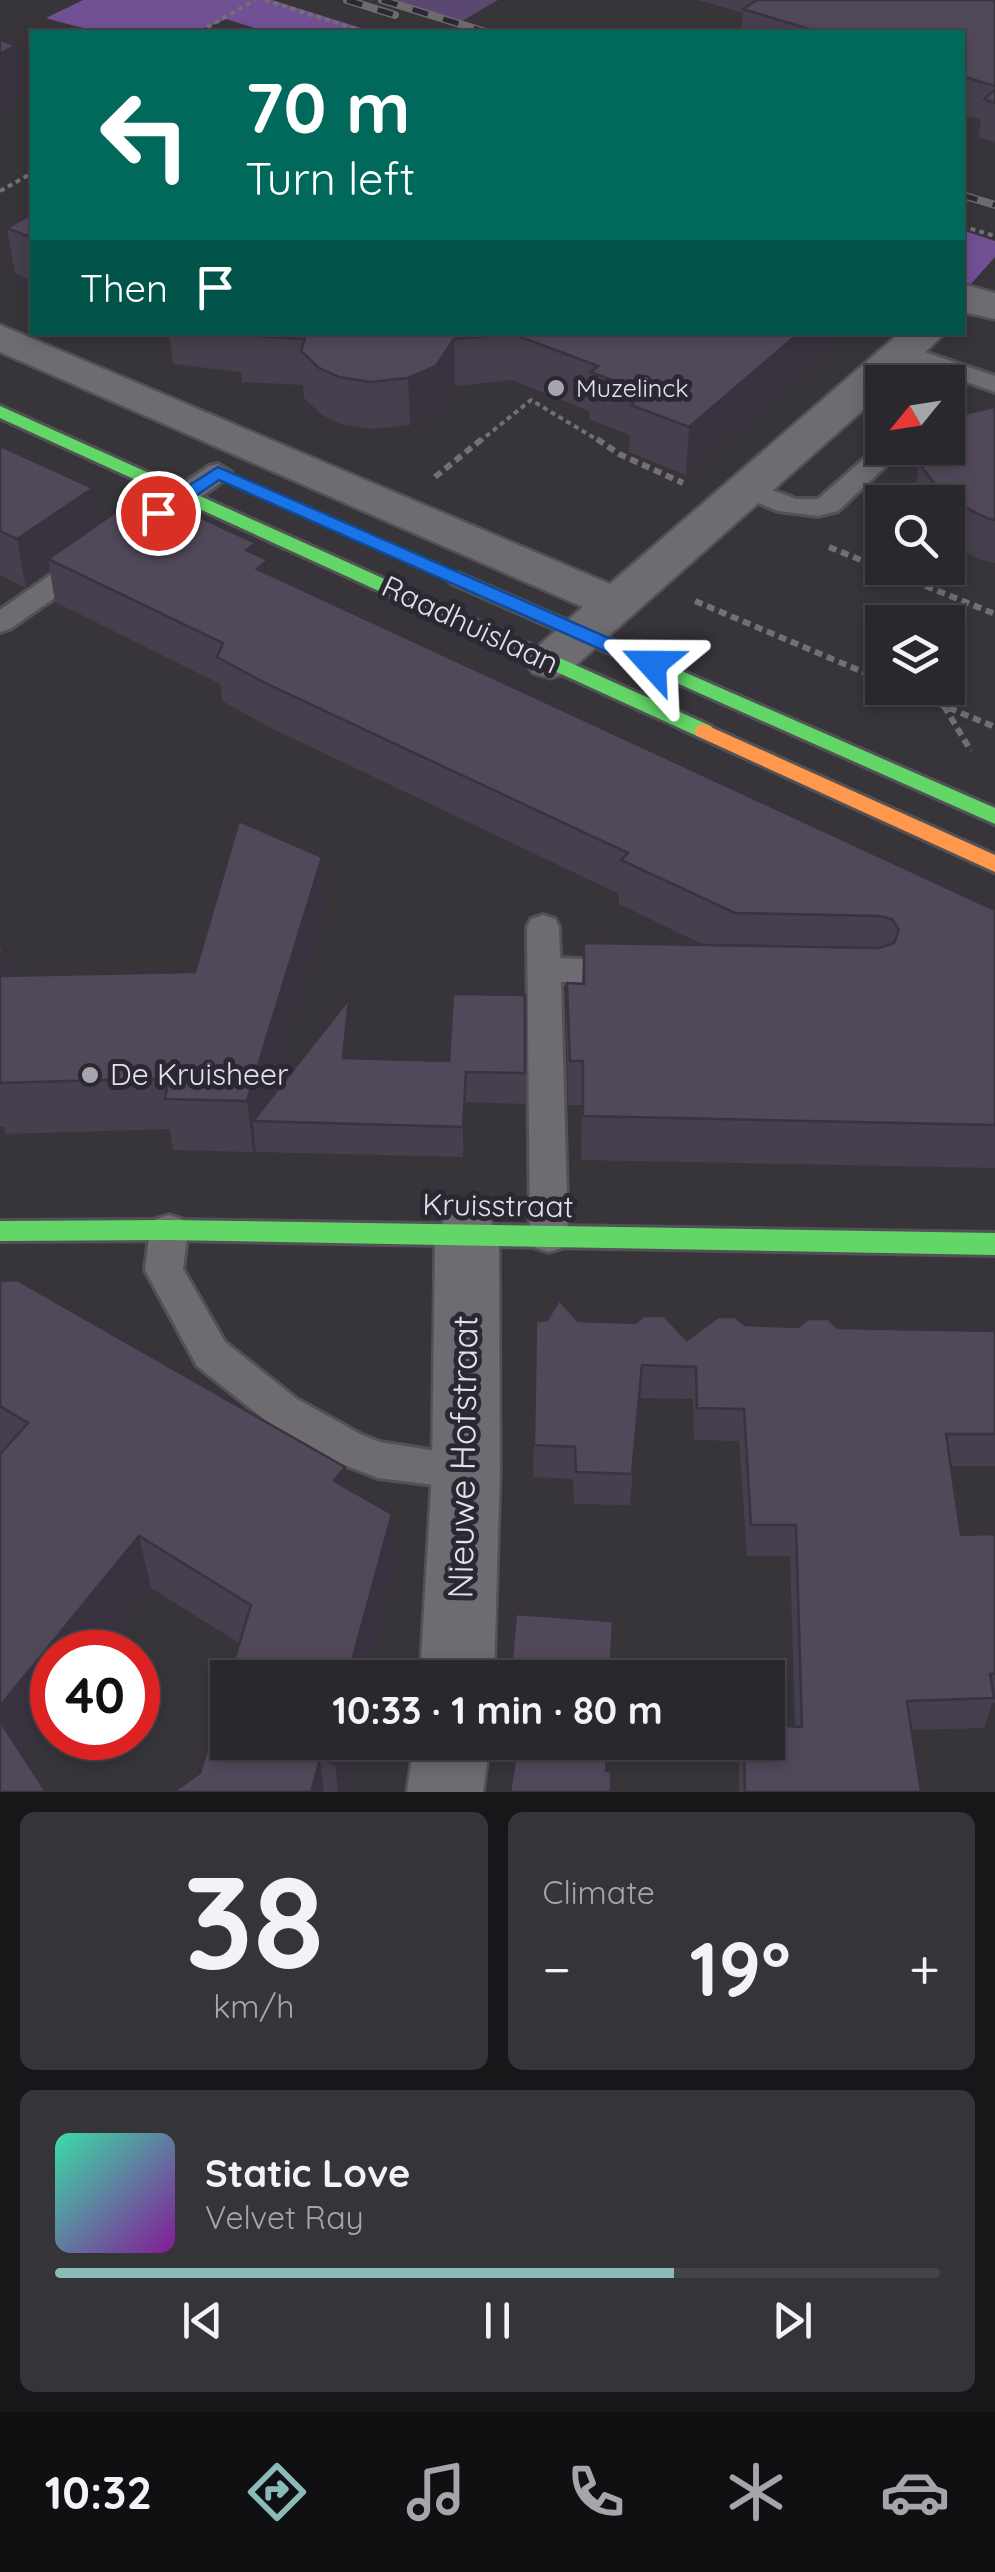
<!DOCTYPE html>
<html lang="en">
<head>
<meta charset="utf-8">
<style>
	:root { --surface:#29282c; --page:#353438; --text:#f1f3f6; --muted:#a5a6a9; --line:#454448; --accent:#8bbbb9 }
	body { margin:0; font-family:Quicksand,sans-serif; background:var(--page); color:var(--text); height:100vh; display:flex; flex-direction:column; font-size:38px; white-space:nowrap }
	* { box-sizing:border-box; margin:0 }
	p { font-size:32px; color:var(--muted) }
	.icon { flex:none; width:55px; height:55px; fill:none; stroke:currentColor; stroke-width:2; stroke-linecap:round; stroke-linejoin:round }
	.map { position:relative; height:1792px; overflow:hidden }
	.side { display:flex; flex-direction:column; gap:20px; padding:20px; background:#171618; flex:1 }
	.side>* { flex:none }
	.banner { position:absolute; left:30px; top:30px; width:935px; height:305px; border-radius:0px; box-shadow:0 5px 15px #0003,0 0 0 2px var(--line); background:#00695c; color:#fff; overflow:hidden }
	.needle { width:65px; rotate:240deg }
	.fabs { position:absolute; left:865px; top:365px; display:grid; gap:20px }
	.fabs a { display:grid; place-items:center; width:100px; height:100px; border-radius:0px; background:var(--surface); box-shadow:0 5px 15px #0003,0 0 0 2px var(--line); font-size:50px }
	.speed { position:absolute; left:30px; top:1630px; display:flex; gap:20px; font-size:50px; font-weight:700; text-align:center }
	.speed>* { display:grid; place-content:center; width:130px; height:130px; border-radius:50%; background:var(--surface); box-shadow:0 5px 15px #0003,0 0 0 2px var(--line); line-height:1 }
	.speed .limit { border:15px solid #d22; background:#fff; color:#111 }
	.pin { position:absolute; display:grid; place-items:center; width:85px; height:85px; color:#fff; margin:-42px; border:5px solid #fff; border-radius:50%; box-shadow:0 2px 10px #0007 }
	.me { position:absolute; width:110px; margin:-55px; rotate:294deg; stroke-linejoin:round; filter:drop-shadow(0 0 8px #0008) }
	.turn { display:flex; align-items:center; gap:35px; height:210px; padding:0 50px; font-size:45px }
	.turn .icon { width:130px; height:130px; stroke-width:2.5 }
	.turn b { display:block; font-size:70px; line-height:85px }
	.then { display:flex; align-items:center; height:95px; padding:0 50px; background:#0003; gap:20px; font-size:38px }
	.big { font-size:75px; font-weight:700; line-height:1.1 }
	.side .widget { flex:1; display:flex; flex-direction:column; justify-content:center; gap:15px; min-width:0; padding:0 35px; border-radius:15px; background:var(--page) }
	.side .dial { align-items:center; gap:0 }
	.dial b { font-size:130px; line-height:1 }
	.song { display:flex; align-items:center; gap:30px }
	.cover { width:120px; height:120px; border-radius:15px; background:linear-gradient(135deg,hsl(160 70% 55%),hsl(290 70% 35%)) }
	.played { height:10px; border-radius:5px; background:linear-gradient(90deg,var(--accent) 70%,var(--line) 70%) }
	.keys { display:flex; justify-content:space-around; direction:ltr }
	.heat { display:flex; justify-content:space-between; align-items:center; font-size:55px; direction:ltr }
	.side .tiles { flex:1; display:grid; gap:20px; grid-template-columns:1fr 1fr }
	.widget:last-child { grid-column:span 2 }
	.trip { position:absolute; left:210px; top:1660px; width:575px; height:100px; border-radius:0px; background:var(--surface); box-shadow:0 5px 15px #0003,0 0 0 2px var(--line); font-weight:700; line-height:100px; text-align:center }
	.dock { display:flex; height:160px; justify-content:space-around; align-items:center; background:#101012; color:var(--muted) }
	.dock .icon { width:70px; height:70px }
	.dock .on { color:var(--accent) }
	.dock b { font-size:45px; color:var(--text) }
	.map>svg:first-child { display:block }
	.green { fill:#5a4870 }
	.forest { fill:#715094 }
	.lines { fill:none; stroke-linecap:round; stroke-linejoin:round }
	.lane-casing { stroke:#525156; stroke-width:6 }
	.street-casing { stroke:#525156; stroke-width:5 }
	.fast-casing { stroke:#525156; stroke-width:6 }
	.slow-casing { stroke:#525156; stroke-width:6 }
	.path-far1 { stroke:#727074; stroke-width:4; stroke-dasharray:5 4; stroke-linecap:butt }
	.path { stroke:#727074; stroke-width:6; stroke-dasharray:8 5; stroke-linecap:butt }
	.lane { fill:#6e6c71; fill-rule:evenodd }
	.street { fill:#6e6c71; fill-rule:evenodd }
	.fast { fill:#63d668; fill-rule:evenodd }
	.slow { fill:#ff974d; fill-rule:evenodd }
	.rail-casing { stroke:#6c6b6e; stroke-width:8 }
	.rail { stroke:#2c2833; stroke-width:5; stroke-dasharray:16; stroke-linecap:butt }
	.wall { fill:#463f4d }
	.shaded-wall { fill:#39333f }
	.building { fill:#51495a; stroke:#39333f; stroke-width:2.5 }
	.route { fill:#1a73e8; stroke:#114b97; stroke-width:2.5 }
	.poi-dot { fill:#a7a5ac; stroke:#2c2833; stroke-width:4 }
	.labels { text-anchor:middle; stroke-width:10; stroke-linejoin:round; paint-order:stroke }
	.far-poi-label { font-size:25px; fill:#e4e1e9; stroke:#2c2833; text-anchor:start }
	.street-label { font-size:30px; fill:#e4e1e9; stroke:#2c2833 }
	.poi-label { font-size:30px; fill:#e4e1e9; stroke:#2c2833; text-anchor:start }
	.near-street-label { font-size:35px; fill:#e4e1e9; stroke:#2c2833 }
</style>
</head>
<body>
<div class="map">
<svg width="995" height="1792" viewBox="0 0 995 1792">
	<rect width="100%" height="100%" fill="#37353a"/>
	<polygon class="green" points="381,0 498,0 457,24"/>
	<g class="forest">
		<path d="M83,0h189l102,32h-107l-41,-13c-52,27 -125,16 -180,-1z"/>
		<polygon points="962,230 995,241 995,257 970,285 963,283"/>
	</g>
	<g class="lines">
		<defs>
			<g id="lane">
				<polygon points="904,345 995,376 995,392 895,357 892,352 895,347"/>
				<polygon points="882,443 882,448 905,448 838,511 818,516 778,511 739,495 735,489 748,481 796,499 818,499"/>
				<polygon points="218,464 231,472 227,478 174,516 154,516 151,510 154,504 209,466"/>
				<polygon points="86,555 100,563 96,569 10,629 0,632 0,610 76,557"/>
				<polygon points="543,915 555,919 559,927 560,958 637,962 642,971 637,980 625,983 561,982 568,1237 562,1248 549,1252 536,1248 530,1237 527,927 531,919"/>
				<polygon points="169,1215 182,1219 188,1230 183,1269 225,1342 297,1399 362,1435 380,1442 480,1458 486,1471 480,1484 466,1489 378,1478 334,1461 269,1423 197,1366 145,1270 150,1230 156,1219"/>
			</g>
			<g id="street">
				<polygon points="966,285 995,293 995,319 962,312 962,286"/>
				<polygon points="0,325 610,584 901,332 946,332 894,382 882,382 882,393 567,673 550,678 533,673 525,662 533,651 583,607 0,352"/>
				<polygon points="467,1210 489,1218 499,1236 500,1471 494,1678 420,1678 432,1471 435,1236 445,1218"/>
				<polygon points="414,1742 490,1742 483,1792 407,1792"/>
			</g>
			<g id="fast">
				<polygon points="0,406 711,726 714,731 704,738 697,736 0,418"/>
				<polygon points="458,573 995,808 995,824 451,583 448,579"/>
				<polygon points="169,1220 995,1233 995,1255 169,1240 0,1241 0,1221"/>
			</g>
			<polygon id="slow" points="704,724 995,855 995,872 697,736 694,731 697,726"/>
		</defs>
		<use href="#lane" class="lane-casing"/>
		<use href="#street" class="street-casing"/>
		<use href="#fast" class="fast-casing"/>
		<use href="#slow" class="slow-casing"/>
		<g class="path-far1">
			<polyline points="265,0 365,32"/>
			<polyline points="199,32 255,0"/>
			<polyline points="0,191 32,173"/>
			<polyline points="962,226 995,236"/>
			<polyline points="479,442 531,400 601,442"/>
		</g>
		<g class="path">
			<polyline points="597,439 619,454 683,483"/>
			<polyline points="435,477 482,439"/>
			<polyline points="829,547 995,614"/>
			<polyline points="695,601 882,680"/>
			<polyline points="901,688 995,727"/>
			<polyline points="944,706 971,751"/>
		</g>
		<use href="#lane" class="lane"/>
		<use href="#street" class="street"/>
		<use href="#fast" class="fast"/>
		<use href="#slow" class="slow"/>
		<defs>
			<g id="rail">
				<polyline points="347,0 395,15"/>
				<polyline points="382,0 486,32"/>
				<polyline points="962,195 995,205"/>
			</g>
		</defs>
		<use href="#rail" class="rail-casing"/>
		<use href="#rail" class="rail"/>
	</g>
	<g class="wall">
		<polygon points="698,0 995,0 995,142 978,137 981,120 962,115 962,32 741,32 743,13"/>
		<polygon points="32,214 32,281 15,273 7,228"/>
		<polygon points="157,332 843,332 843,338 686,475 629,452 630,435 589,419 589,411 512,380 455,386 437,413 410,425 372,429 341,424 322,415 304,398 303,385 242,382 241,372 173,364 170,338"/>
		<polygon points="995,407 995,563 981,560 948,543 948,502 915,502 915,491 921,450"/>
		<polygon points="0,446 98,524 129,510 256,543 257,555 268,560 270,575 995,910 995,1168 581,1160 582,1105 568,1105 566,1027 567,983 582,983 584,943 704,945 619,904 619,894 269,727 222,701 220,684 55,602 50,571 26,588 0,575"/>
		<polygon points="322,857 326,908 268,1102 351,1030 348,1058 525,1073 525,1104 466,1102 463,1157 256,1152 255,1143 253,1152 173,1150 170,1129 6,1134 4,1127 0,1127 0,948 13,976 195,972"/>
		<polygon points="0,1281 345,1467 347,1488 395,1567 239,1643 151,1588 52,1652 52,1711 20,1751 0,1792 2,1452 0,1451"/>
		<polygon points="536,1321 578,1321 687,1340 745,1325 995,1331 995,1466 951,1466 961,1535 995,1534 995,1703 992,1703 984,1728 911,1730 921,1792 739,1792 739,1753 741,1742 768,1742 795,1727 790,1556 747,1556 739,1441 694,1440 693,1399 639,1398 630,1505 574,1504 573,1479 533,1477"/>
		<polygon points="358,1742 345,1792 173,1792"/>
	</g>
	<g class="shaded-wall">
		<polygon points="16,45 24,94 0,108 0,54"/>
		<polygon points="800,332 843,332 843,338 686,475 689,427"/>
		<polygon points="454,339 455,386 437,413 410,425 408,378"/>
		<polygon points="93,488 100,536 48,559 50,571 26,588 17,539"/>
		<polygon points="256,543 258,568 268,560 272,603 246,550"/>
		<polygon points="322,857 326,908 262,1121 253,1121 255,1143 253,1152 247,1101"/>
		<polygon points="6,947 18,999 0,1016 0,953"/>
		<polygon points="349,999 351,1030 345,1089 343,1058"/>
		<polygon points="466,1072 466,1102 463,1157 463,1127"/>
		<polygon points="345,1467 350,1520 334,1481"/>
		<polygon points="392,1514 395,1567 366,1678 351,1678 350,1668"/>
		<polygon points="139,1536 151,1588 99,1652 52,1652 52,1711 11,1762 0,1729 0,1706"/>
		<polygon points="340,1742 358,1742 345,1792 338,1792 335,1764"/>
		<polygon points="320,1759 324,1792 311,1792"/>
	</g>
	<g class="building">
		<polygon points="757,0 995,0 995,86 962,76 962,32 819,32 743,9"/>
		<polygon points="0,40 16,45 0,54"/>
		<polygon points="995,90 995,103 984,99"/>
		<polygon points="32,214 32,238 7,228"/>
		<polygon points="239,332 800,332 689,427 631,405 646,393 591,372 598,366 513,334 454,339 436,366 408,378 370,382 339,377 319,368 301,351 305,339 238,335"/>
		<polygon points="995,407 995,520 989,519 944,497 922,467 921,450 922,448 948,448 948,422 959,415"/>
		<polygon points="0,446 93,488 17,539 0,531"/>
		<polygon points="151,495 256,543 246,550 268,560 257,569 995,910 995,1125 583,1116 583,1061 570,1061 567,983 584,984 584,943 879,948 894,943 899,930 892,919 879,916 735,913 621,860 628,853 265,683 217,657 223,643 48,559 123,507 129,510"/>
		<polygon points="239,821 322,857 247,1101 165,1099 169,1078 0,1083 0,976 195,972"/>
		<polygon points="453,994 525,995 525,1073 466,1072 463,1127 253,1121 349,999 343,1058 449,1061"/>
		<polygon points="17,1280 345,1467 334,1481 392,1514 350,1668 360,1669 357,1678 229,1678 251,1605 139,1536 0,1706 0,1454 28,1423 0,1406 0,1281"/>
		<polygon points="559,1300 578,1321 636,1323 643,1316 664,1316 687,1340 718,1317 735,1317 745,1325 798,1327 808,1319 828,1319 838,1328 995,1331 995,1434 946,1434 961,1535 995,1534 995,1674 990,1674 994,1698 907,1701 921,1792 745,1792 744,1742 768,1742 768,1725 802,1727 796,1525 751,1525 744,1409 697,1408 696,1367 642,1365 632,1474 576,1472 575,1447 534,1445 536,1321 547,1320"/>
		<polygon points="516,1614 613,1621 610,1678 510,1678"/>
		<polygon points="228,1681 228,1742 340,1742 335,1764 320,1759 311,1792 173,1792 200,1773"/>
		<polygon points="0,1721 46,1792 0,1792"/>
		<polygon points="518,1742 608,1742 606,1771 611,1772 611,1792 510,1792"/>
	</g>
	<polygon class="route" points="218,467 659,660 662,664 659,669 645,669 219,480 165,517 152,517 152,509"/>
	<g class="poi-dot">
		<circle cx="556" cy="388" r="10"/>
		<circle cx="90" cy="1075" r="10"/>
	</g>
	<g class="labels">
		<g class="far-poi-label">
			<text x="576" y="397">Muzelinck</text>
		</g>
		<g class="street-label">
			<text transform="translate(470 625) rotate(25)" y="10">Raadhuislaan</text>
			<text transform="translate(498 1206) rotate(1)" y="10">Kruisstraat</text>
		</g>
		<g class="poi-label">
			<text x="110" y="1085">De Kruisheer</text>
		</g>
		<g class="near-street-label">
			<text transform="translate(463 1457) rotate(-89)" y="12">Nieuwe Hofstraat</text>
		</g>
	</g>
</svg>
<div class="fabs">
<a><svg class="needle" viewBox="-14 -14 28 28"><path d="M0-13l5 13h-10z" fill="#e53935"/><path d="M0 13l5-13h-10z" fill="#a5a6a9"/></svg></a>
<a><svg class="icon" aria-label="search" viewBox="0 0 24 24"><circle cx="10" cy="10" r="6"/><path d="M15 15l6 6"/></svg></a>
<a><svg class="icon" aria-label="layers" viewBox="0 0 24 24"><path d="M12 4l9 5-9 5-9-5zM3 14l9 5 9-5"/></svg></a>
</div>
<div class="speed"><div class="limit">40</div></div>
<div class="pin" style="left:158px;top:513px;background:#d93025"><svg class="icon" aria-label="arrive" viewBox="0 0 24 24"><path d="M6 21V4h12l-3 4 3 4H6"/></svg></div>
<svg class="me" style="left:652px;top:664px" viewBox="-20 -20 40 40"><path d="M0-17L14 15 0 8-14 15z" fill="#1a73e8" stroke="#fff" stroke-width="4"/></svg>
<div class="trip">10:33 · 1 min · 80 m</div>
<div class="banner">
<div class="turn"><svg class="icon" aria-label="left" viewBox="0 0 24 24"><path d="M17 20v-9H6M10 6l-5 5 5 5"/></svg><div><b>70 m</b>Turn left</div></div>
<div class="then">Then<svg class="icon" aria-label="arrive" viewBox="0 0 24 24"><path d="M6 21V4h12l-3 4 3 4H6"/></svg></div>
</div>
</div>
<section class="side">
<div class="tiles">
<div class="widget dial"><b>38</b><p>km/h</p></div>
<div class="widget"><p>Climate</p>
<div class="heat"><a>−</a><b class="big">19°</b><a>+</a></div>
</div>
<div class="widget">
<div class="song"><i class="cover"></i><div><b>Static Love</b><p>Velvet Ray</p></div></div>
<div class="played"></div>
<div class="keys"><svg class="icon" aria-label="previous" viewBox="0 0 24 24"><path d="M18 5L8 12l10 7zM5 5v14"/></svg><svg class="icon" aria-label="pause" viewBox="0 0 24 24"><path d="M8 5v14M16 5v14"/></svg><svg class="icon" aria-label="next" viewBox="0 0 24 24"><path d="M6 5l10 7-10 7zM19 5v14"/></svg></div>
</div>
</div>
</section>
<nav class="dock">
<b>10:32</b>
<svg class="icon on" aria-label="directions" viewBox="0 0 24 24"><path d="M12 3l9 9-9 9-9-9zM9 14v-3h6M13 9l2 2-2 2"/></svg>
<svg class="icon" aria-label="music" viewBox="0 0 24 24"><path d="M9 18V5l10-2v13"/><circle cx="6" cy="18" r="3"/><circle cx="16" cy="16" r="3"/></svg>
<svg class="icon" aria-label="phone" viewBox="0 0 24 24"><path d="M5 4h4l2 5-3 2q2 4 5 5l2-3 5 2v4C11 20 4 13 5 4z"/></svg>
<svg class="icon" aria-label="climate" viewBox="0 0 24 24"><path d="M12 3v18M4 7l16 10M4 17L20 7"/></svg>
<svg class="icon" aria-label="car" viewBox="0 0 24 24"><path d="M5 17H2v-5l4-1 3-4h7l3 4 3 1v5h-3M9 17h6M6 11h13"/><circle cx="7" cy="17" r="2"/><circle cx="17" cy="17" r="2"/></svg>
</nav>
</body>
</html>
